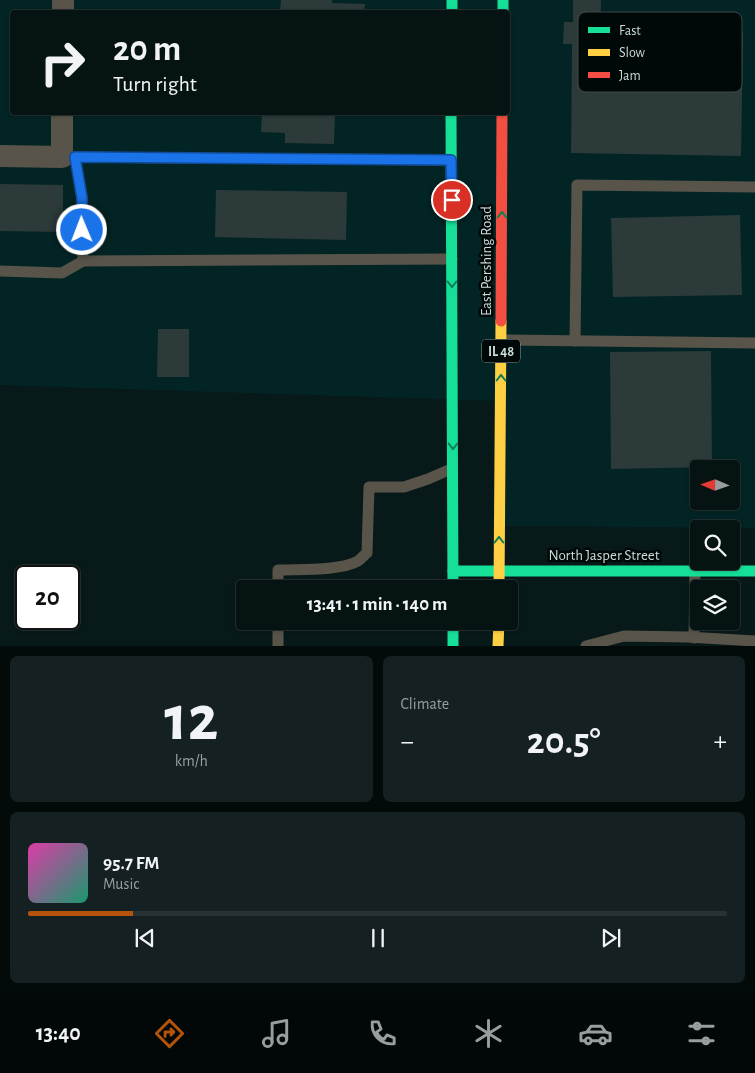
<!DOCTYPE html>
<html lang="en">
<head>
<meta charset="utf-8">
<style>
	:root { --surface:#061313; --page:#142021; --text:#f1f3f6; --muted:#989ea0; --line:#273233; --accent:#b45309 }
	body { margin:0; font-family:"Alegreya Sans",sans-serif; background:var(--page); color:var(--text); height:100vh; display:flex; flex-direction:column; font-size:19px; white-space:nowrap }
	* { box-sizing:border-box; margin:0 }
	p { font-size:16px; color:var(--muted) }
	.icon { flex:none; width:28px; height:28px; fill:none; stroke:currentColor; stroke-width:2; stroke-linecap:round; stroke-linejoin:round }
	.map { position:relative; height:646px; overflow:hidden }
	.details { display:flex; flex-direction:column; gap:10px; padding:10px; background:#030a0a; flex:1 }
	.details>* { flex:none }
	.hud { position:absolute; left:10px; top:10px; width:500px; height:105px; border-radius:5px; box-shadow:0 1px 4px #0004,0 0 0 1px var(--line); background:#061313; color:var(--text); overflow:hidden }
	.needle { width:32px; rotate:272deg }
	.buttons { position:absolute; left:690px; top:460px; display:grid; gap:10px }
	.buttons a { display:grid; place-items:center; width:50px; height:50px; border-radius:5px; background:var(--surface); box-shadow:0 1px 4px #0004,0 0 0 1px var(--line); font-size:25px }
	.speed { position:absolute; left:15px; top:565px; display:flex; gap:10px; font-size:25px; font-weight:700; text-align:center }
	.speed>* { display:grid; place-content:center; width:65px; height:65px; border-radius:50%; background:var(--surface); box-shadow:0 1px 4px #0004,0 0 0 1px var(--line); line-height:1 }
	.speed .limit { border:2px solid #111; border-radius:8px; background:#fff; color:#111 }
	.pin { position:absolute; display:grid; place-items:center; width:42px; height:42px; color:#fff; margin:-21px; border:2px solid #fff; border-radius:50%; box-shadow:0 1px 5px #0007 }
	.me { position:absolute; width:55px; margin:-28px; rotate:359deg; stroke-linejoin:round; filter:drop-shadow(0 0 4px #0008) }
	.turn { display:flex; align-items:center; gap:18px; height:105px; padding:0 20px; font-size:22px }
	.turn .icon { width:65px; height:65px; stroke-width:2.5 }
	.turn b { display:block; font-size:35px; line-height:42px }
	.big { font-size:38px; font-weight:700; line-height:1.1 }
	.details .tile { flex:1; display:flex; flex-direction:column; justify-content:center; gap:8px; min-width:0; padding:0 18px; border-radius:8px; background:var(--page) }
	.details .dial { align-items:center; gap:0 }
	.dial b { font-size:65px; line-height:1 }
	.song { display:flex; align-items:center; gap:15px }
	.cover { width:60px; height:60px; border-radius:8px; background:linear-gradient(135deg,hsl(320 70% 55%),hsl(160 70% 35%)) }
	.played { height:5px; border-radius:2px; background:linear-gradient(90deg,var(--accent) 15%,var(--line) 15%) }
	.keys { display:flex; justify-content:space-around; direction:ltr }
	.heat { display:flex; justify-content:space-between; align-items:center; font-size:28px; direction:ltr }
	.details .tiles { flex:1; display:grid; gap:10px; grid-template-columns:1fr 1fr }
	.tile:last-child { grid-column:span 2 }
	.trip { position:absolute; left:236px; top:580px; width:282px; height:50px; border-radius:5px; background:var(--surface); box-shadow:0 1px 4px #0004,0 0 0 1px var(--line); font-weight:700; line-height:50px; text-align:center }
	.tabs { display:flex; height:80px; justify-content:space-around; align-items:center; background:#020808; color:var(--muted) }
	.tabs .icon { width:35px; height:35px }
	.tabs .current { color:var(--accent) }
	.tabs b { font-size:22px; color:var(--text) }
	.map>svg:first-child { display:block }
	.built { fill:#032424; fill-rule:evenodd }
	.building { fill:#2c3a3a }
	.lines { fill:none; stroke-linecap:round; stroke-linejoin:round }
	.lane { stroke:#59544a; stroke-width:11 }
	.street { stroke:#59544a; stroke-width:22 }
	.fast { stroke:#16e098; stroke-width:11 }
	.slow { stroke:#ffcf43; stroke-width:11 }
	.jam { stroke:#f24e42; stroke-width:11 }
	.oneway { stroke:#0c7f57 }
	.route-casing { stroke:#114b97; stroke-width:12 }
	.route { stroke:#1a73e8; stroke-width:9 }
	.labels { text-anchor:middle; stroke-width:5; stroke-linejoin:round; paint-order:stroke }
	.shield { fill:#000808; stroke:#8d9c9c; stroke-width:1 }
	.shield-label { font-size:14px; font-weight:bold; fill:#c9dcdb }
	.street-label { font-size:15px; fill:#c9dcdb; stroke:#000808 }
	.key { fill:#000808; stroke:#3c4847; stroke-width:1 }
	.key-label { font-size:14px; fill:#c9dcdb }
</style>
</head>
<body>
<div class="map">
<svg width="755" height="646" viewBox="0 0 755 646">
	<rect width="100%" height="100%" fill="#081919"/>
	<path class="built" d="M0,0h755v528l-256,-2 1,-125 -500,-16zM12,12h496v100h-496zM699,469h32v32h-32z"/>
	<g class="building">
		<polygon points="281,0 332,0 332,3 365,4 364,12 280,12"/>
		<polygon points="573,0 601,0 600,31 743,33 741,156 571,153 572,44 563,44 564,22 573,22"/>
		<polygon points="262,112 335,112 334,144 285,143 285,133 261,132"/>
		<polygon points="0,184 63,185 63,232 0,231"/>
		<polygon points="216,190 347,192 346,240 215,237"/>
		<polygon points="740,215 742,295 613,297 611,218"/>
		<polygon points="158,329 189,329 189,377 157,377"/>
		<polygon points="711,351 712,467 611,469 610,352"/>
	</g>
	<g class="lines">
		<g class="lane">
			<polyline points="62,157 451,160"/>
			<polyline points="75,157 82,198 83,261"/>
			<polyline points="0,271 62,273 83,261 452,259"/>
			<polyline points="501,340 755,343"/>
			<polyline points="575,341 577,185 755,187"/>
			<path d="M278,589v-19c21,-1 63,1 80,-9 3,-2 6,-6 9,-8l2,-66h35l24,-8 23,-10"/>
			<polyline points="694,638 695,570"/>
			<polyline points="278,646 278,621"/>
			<polyline points="586,646 624,636 688,637 755,641"/>
		</g>
		<g class="street">
			<polyline points="63,12 63,0"/>
			<polyline points="0,156 62,157 62,112"/>
		</g>
		<g class="fast">
			<polyline points="452,0 452,12"/>
			<polyline points="503,0 503,12"/>
			<polyline points="451,112 453,589"/>
			<polyline points="453,571 755,571"/>
			<polyline points="453,621 453,646"/>
		</g>
		<g class="slow">
			<polyline points="499,589 501,321"/>
			<polyline points="498,646 499,621"/>
		</g>
		<polyline class="jam" points="501,321 502,112"/>
	</g>
	<defs><path id="oneway-chevron" d="M-2-3.5L2.5 0L-2 3.5" fill="none" stroke-width="1.6" stroke-linecap="round" stroke-linejoin="round" transform="scale(1.25)"/></defs>
	<g class="oneway">
		<use href="#oneway-chevron" transform="translate(502 215) rotate(-90)"/>
		<use href="#oneway-chevron" transform="translate(452 284) rotate(90)"/>
		<use href="#oneway-chevron" transform="translate(501 378) rotate(-90)"/>
		<use href="#oneway-chevron" transform="translate(453 446) rotate(90)"/>
		<use href="#oneway-chevron" transform="translate(499 540) rotate(-90)"/>
	</g>
	<g class="lines">
		<defs>
			<polyline id="route" points="82,230 82,198 75,157 451,160 452,200"/>
		</defs>
		<use href="#route" class="route-casing"/>
		<use href="#route" class="route"/>
	</g>
	<g class="labels">
		<rect class="shield" x="482" y="339.5" width="38" height="23" rx="4"/>
		<g class="shield-label">
			<text x="501" y="356">IL 48</text>
		</g>
		<g class="street-label">
			<text transform="translate(486 261) rotate(-90)" y="5">East Pershing Road</text>
			<text x="604" y="560">North Jasper Street</text>
		</g>
	</g>
	<rect x="578" y="12" width="164" height="80" rx="8" class="key"/>
	<rect x="588" y="27" width="22" height="6" fill="#16e098"/>
	<rect x="588" y="49" width="22" height="7" fill="#ffcf43"/>
	<rect x="588" y="72" width="22" height="6" fill="#f24e42"/>
	<g class="key-label">
		<text x="619" y="35">Fast</text>
		<text x="619" y="57">Slow</text>
		<text x="619" y="80">Jam</text>
	</g>
</svg>
<div class="buttons">
<a><svg class="needle" viewBox="-14 -14 28 28"><path d="M0-13l5 13h-10z" fill="#e53935"/><path d="M0 13l5-13h-10z" fill="#989ea0"/></svg></a>
<a><svg class="icon" aria-label="search" viewBox="0 0 24 24"><circle cx="10" cy="10" r="6"/><path d="M15 15l6 6"/></svg></a>
<a><svg class="icon" aria-label="layers" viewBox="0 0 24 24"><path d="M12 4l9 5-9 5-9-5zM3 14l9 5 9-5"/></svg></a>
</div>
<div class="speed"><div class="limit">20</div></div>
<div class="pin" style="left:452px;top:200px;background:#d93025"><svg class="icon" aria-label="arrive" viewBox="0 0 24 24"><path d="M6 21V4h12l-3 4 3 4H6"/></svg></div>
<svg class="me" style="left:82px;top:230px" viewBox="-20 -20 40 40"><circle r="17" fill="#1a73e8" stroke="#fff" stroke-width="3"/><path d="M0-11L8 9 0 5-8 9z" fill="#fff"/></svg>
<div class="trip">13:41 · 1 min · 140 m</div>
<div class="hud">
<div class="turn"><svg class="icon" aria-label="right" viewBox="0 0 24 24"><path d="M7 20v-9h11M14 6l5 5-5 5"/></svg><div><b>20 m</b>Turn right</div></div>
</div>
</div>
<section class="details">
<div class="tiles">
<div class="tile dial"><b>12</b><p>km/h</p></div>
<div class="tile"><p>Climate</p>
<div class="heat"><a>−</a><b class="big">20.5°</b><a>+</a></div>
</div>
<div class="tile">
<div class="song"><i class="cover"></i><div><b>95.7 FM</b><p>Music</p></div></div>
<div class="played"></div>
<div class="keys"><svg class="icon" aria-label="previous" viewBox="0 0 24 24"><path d="M18 5L8 12l10 7zM5 5v14"/></svg><svg class="icon" aria-label="pause" viewBox="0 0 24 24"><path d="M8 5v14M16 5v14"/></svg><svg class="icon" aria-label="next" viewBox="0 0 24 24"><path d="M6 5l10 7-10 7zM19 5v14"/></svg></div>
</div>
</div>
</section>
<nav class="tabs">
<b>13:40</b>
<svg class="icon current" aria-label="directions" viewBox="0 0 24 24"><path d="M12 3l9 9-9 9-9-9zM9 14v-3h6M13 9l2 2-2 2"/></svg>
<svg class="icon" aria-label="music" viewBox="0 0 24 24"><path d="M9 18V5l10-2v13"/><circle cx="6" cy="18" r="3"/><circle cx="16" cy="16" r="3"/></svg>
<svg class="icon" aria-label="phone" viewBox="0 0 24 24"><path d="M5 4h4l2 5-3 2q2 4 5 5l2-3 5 2v4C11 20 4 13 5 4z"/></svg>
<svg class="icon" aria-label="climate" viewBox="0 0 24 24"><path d="M12 3v18M4 7l16 10M4 17L20 7"/></svg>
<svg class="icon" aria-label="car" viewBox="0 0 24 24"><path d="M5 17H2v-5l4-1 3-4h7l3 4 3 1v5h-3M9 17h6M6 11h13"/><circle cx="7" cy="17" r="2"/><circle cx="17" cy="17" r="2"/></svg>
<svg class="icon" aria-label="filters" viewBox="0 0 24 24"><path d="M4 7h16M4 17h16"/><circle cx="9" cy="7" r="2"/><circle cx="15" cy="17" r="2"/></svg>
</nav>
</body>
</html>
